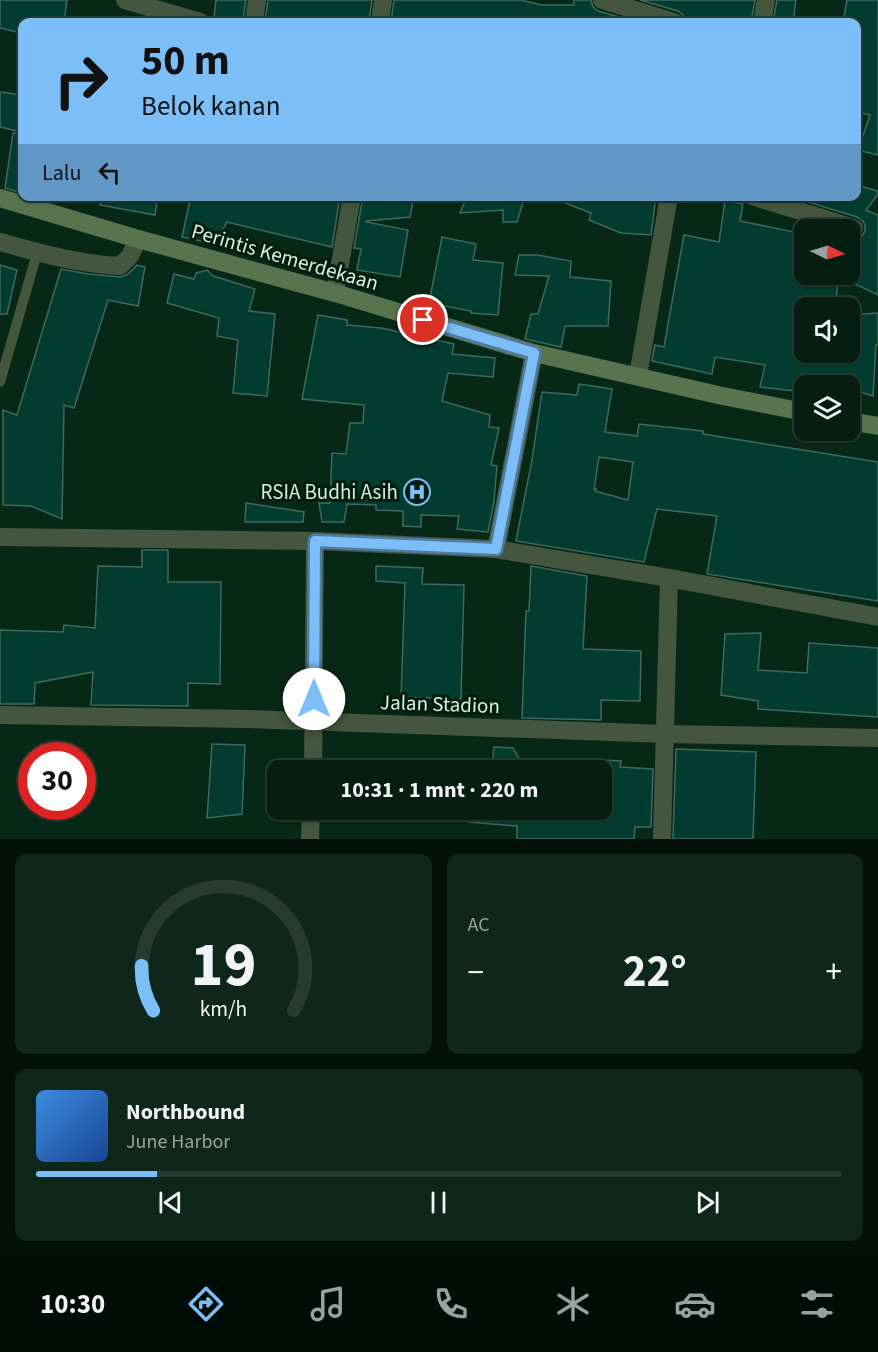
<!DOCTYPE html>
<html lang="id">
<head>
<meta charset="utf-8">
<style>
	:root { --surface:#061e11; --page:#0f271a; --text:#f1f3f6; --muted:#98a29f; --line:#273c31; --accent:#7bbef8 }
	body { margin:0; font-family:"Source Sans 3",sans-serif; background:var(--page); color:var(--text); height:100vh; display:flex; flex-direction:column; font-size:22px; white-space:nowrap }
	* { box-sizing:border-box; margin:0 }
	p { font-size:20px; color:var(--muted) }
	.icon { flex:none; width:33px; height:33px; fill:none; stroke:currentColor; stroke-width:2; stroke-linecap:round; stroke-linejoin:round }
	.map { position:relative; height:839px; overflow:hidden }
	.side { display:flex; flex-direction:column; gap:15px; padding:15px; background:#031009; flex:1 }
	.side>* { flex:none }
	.top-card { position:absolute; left:18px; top:18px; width:843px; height:183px; border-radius:12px; box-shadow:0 2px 4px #0004,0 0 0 2px var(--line); background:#7bbef8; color:#111; overflow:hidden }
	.needle { width:39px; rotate:95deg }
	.controls { position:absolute; left:794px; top:219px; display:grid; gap:12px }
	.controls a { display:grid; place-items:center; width:66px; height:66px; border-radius:12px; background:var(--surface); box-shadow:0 2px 4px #0004,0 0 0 2px var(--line); font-size:30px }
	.speed { position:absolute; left:18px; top:742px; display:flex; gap:12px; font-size:30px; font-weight:700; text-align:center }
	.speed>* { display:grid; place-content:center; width:78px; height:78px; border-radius:50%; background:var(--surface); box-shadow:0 2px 4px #0004,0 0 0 2px var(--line); line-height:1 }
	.speed .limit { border:9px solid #d22; background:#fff; color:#111 }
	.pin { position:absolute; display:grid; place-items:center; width:51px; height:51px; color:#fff; margin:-26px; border:3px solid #fff; border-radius:50%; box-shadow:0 2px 6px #0007 }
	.me { position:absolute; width:66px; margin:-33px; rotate:0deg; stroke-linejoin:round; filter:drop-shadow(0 0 4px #0008) }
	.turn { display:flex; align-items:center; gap:21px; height:126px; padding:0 24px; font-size:27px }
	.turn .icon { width:78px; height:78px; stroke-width:2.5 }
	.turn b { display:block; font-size:42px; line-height:51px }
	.then { display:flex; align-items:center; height:57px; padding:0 24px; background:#0003; gap:12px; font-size:22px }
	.big { font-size:45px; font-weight:700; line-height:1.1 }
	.side .widget { flex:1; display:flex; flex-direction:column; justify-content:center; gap:9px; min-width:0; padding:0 21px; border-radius:12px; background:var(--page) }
	.side .dial { align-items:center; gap:0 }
	.dial svg { height:156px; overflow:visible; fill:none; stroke:var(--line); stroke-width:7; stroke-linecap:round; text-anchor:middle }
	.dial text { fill:var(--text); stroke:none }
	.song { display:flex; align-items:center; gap:18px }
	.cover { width:72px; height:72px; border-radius:9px; background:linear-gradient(135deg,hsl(210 70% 55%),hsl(220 70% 35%)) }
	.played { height:6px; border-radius:3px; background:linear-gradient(90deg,var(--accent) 15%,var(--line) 15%) }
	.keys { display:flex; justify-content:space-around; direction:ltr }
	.heat { display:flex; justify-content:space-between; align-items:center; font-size:33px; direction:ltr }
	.side .tiles { flex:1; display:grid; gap:15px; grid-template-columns:1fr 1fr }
	.widget:last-child { grid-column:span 2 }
	.trip { position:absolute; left:267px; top:760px; width:345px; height:60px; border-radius:12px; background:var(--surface); box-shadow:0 2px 4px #0004,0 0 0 2px var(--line); font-weight:700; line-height:60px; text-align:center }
	.tab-bar { display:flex; height:96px; justify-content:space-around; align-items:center; background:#020c07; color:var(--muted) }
	.tab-bar .icon { width:42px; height:42px }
	.tab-bar .active { color:var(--accent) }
	.tab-bar b { font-size:27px; color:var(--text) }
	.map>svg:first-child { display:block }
	.building { fill:#023c30; stroke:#40695d; stroke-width:1.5; fill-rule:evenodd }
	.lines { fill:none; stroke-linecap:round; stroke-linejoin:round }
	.lane { stroke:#44563e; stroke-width:10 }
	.street { stroke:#44563e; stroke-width:18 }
	.secondary { stroke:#58744e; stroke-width:18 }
	.route-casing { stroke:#507ca1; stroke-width:15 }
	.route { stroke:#7bbef8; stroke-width:10 }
	.labels { text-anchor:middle; stroke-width:6; stroke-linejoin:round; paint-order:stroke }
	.street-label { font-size:21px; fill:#daecdf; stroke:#001e0e }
	.poi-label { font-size:21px; fill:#daecdf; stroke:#001e0e; text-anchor:end }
</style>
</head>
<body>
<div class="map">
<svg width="878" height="839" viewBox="0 0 878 839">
	<rect width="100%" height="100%" fill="#082817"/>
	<g class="building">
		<polygon points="0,0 67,0 64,22 22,22 22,33 0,28"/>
		<polygon points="216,0 246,0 243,19 214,17"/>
		<polygon points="268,0 372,0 369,22 265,22"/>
		<polygon points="394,0 520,0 542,5 574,5 574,0 591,0 593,7 598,11 637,22 391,22"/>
		<polygon points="640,0 755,0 751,22 685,22 683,15 678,11"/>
		<polygon points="777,0 796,0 793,22 773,22"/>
		<polygon points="847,0 878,0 878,155 858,150 870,115 856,112 856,22 843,22"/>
		<polygon points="0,92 22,95 22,132 0,127"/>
		<polygon points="13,133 22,134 22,193 5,188"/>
		<polygon points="856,185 878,191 878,194 866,210 878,215 878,295 849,281 849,238 856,239 862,236 865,231 865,225 863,221 857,217 808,202 809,196 856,196"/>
		<polygon points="101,196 158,196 155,215 100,205"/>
		<polygon points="191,196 291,196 310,200 311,196 340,196 332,247 227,222 214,244 182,237"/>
		<polygon points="363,196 414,196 410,217 366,221 366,222 408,230 400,277 357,270 361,249 354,248"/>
		<polygon points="467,196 525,196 517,222 503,222 503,210 460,213"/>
		<polygon points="552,196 656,196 651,235 621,233 589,220 591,213 552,198"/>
		<polygon points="725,201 743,204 740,221 804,234 804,274 840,274 834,308 804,308 804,352 849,352 849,315 878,313 878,345 876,345 873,396 849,388 849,386 804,386 804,392 760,387 765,365 715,357 712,374 652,361 655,345 664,347 684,235 719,242"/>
		<polygon points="442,237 476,244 473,260 503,263 498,315 471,313 471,311 429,303"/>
		<polygon points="519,255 537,255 571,261 570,277 611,281 608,326 565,326 561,347 525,339 531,314 538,314 549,276 515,275"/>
		<polygon points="0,265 17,270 7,314 0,314"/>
		<polygon points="137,265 145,267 138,306 108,300 74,408 64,405 62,519 31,506 3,505 3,410 17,415 61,269 88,274 120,277 128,274"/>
		<polygon points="207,270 213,276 255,289 249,311 275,314 267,396 233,393 238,340 217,336 219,318 167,303 174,274 194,279 196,273"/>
		<polygon points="318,315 347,320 347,325 381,328 454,344 452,354 495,358 493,377 448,373 442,401 490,415 489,427 499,428 491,465 497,466 494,501 488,532 457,529 459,516 421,515 421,527 403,526 403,511 376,510 376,505 347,504 344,522 322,522 319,503 330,503 332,453 346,454 350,423 363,423 364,405 302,399"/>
		<path d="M579,384l33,5 -7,43 32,4 2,-12 64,7v3l175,28v139l-171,-27 10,-58 -60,-7 -13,53 -128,-21 16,-81 10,-68 35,3zM599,457l34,5 -5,38 -33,-9 1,-2h-2z"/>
		<polygon points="246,503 304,512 303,522 245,522"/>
		<polygon points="142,550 168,550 168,582 221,582 220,684 188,683 188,706 91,705 93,672 35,683 34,704 0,704 0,630 63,632 64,625 95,628 98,566 142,567"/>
		<polygon points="376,566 423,568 422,584 464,585 461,699 401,697 405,583 376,581"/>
		<polygon points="531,566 587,576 583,649 641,651 640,701 601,700 601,720 522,718 526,611 529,611"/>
		<polygon points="761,633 758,670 807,673 809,643 878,648 878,717 758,709 758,701 721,695 725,634"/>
		<polygon points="212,744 245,745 242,814 207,818"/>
		<polygon points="494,747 513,748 526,771 492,771"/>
		<polygon points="676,749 756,752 753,839 673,839"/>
		<polygon points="602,760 621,761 620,767 653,769 651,827 635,827 634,839 517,839 517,826 469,822 470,810 602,810"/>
	</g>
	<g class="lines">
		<polyline class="lane" points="0,382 37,253"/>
		<g class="street">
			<polyline points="125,0 200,22"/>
			<polyline points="602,0 674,22"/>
			<polyline points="254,22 257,0"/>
			<polyline points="380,22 383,0"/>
			<polyline points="762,22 766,0"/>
			<polyline points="752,196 854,228"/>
			<path d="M0,242c39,11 79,22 120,24l10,-10 8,-17"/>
			<polyline points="335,293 352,196"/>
			<polyline points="638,376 669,196"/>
			<polyline points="0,537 315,541 496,549 669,578 878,617"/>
			<polyline points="496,549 534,353"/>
			<polyline points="0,715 248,719 666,734 878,738"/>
			<polyline points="313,771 315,541"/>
			<polyline points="310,839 311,810"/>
			<polyline points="662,839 669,578"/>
		</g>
		<g class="secondary">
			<polyline points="0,198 138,239 335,293 534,353 718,395 804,412"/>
			<polyline points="849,421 878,426"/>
		</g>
	</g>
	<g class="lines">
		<defs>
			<polyline id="route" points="314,699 315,541 496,549 534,353 423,320"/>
		</defs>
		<use href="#route" class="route-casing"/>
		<use href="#route" class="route"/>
	</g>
	<defs>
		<symbol id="hospital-ring" viewBox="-11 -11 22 22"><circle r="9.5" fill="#001e0e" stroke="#7bbef8" stroke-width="1.5"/><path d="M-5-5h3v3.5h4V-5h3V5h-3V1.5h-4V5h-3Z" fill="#7bbef8"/></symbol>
	</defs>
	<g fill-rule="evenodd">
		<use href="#hospital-ring" x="402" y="477" width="30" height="30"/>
	</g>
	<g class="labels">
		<g class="street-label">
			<text transform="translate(285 257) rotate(16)" y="7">Perintis Kemerdekaan</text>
			<text transform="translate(440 704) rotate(2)" y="7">Jalan Stadion</text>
		</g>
		<g class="poi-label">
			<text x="398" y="499">RSIA Budhi Asih</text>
		</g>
	</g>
</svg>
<div class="controls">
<a><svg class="needle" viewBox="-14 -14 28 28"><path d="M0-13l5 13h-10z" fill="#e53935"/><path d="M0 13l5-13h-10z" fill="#98a29f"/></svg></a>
<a><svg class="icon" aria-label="sound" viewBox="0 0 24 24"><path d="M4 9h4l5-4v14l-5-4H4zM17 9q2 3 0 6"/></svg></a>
<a><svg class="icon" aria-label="layers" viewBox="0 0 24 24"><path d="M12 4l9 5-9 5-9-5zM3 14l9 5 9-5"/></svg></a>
</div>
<div class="speed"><div class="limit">30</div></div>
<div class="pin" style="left:423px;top:320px;background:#d93025"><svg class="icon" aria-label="arrive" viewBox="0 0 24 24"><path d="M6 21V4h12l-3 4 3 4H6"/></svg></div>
<svg class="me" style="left:314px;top:699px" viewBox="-20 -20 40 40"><circle r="19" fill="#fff"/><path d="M0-13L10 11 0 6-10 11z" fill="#7bbef8"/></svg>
<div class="trip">10:31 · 1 mnt · 220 m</div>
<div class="top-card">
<div class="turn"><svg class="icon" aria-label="right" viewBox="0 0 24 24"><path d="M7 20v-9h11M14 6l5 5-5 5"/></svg><div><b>50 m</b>Belok kanan</div></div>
<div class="then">Lalu<svg class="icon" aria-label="left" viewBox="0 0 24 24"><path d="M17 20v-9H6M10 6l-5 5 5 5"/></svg></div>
</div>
</div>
<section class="side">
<div class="tiles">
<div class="widget dial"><svg viewBox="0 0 100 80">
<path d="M14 69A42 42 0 1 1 86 69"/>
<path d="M14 69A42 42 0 0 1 8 46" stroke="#7bbef8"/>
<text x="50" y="56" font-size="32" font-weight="700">19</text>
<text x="50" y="72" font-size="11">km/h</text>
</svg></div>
<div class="widget"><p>AC</p>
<div class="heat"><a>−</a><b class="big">22°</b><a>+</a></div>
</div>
<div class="widget">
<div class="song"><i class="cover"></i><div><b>Northbound</b><p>June Harbor</p></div></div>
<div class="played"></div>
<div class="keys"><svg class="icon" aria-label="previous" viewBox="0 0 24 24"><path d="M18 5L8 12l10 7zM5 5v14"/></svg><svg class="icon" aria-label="pause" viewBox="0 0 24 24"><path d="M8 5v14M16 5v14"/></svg><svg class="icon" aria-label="next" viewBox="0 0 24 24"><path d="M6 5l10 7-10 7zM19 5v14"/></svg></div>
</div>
</div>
</section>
<nav class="tab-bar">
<b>10:30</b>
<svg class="icon active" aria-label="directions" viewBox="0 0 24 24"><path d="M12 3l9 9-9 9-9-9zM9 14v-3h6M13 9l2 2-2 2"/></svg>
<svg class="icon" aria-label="music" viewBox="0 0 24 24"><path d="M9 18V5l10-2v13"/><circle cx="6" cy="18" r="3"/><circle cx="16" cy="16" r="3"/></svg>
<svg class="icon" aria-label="phone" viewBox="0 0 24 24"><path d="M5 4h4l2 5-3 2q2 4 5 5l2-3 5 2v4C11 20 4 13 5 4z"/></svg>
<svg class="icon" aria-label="climate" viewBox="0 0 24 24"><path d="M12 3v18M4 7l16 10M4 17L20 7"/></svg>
<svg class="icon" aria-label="car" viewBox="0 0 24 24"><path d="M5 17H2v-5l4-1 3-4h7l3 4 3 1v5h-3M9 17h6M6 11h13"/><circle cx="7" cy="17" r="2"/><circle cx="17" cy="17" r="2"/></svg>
<svg class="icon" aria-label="filters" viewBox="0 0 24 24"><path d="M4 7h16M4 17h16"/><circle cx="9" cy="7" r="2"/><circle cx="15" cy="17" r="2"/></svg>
</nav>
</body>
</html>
